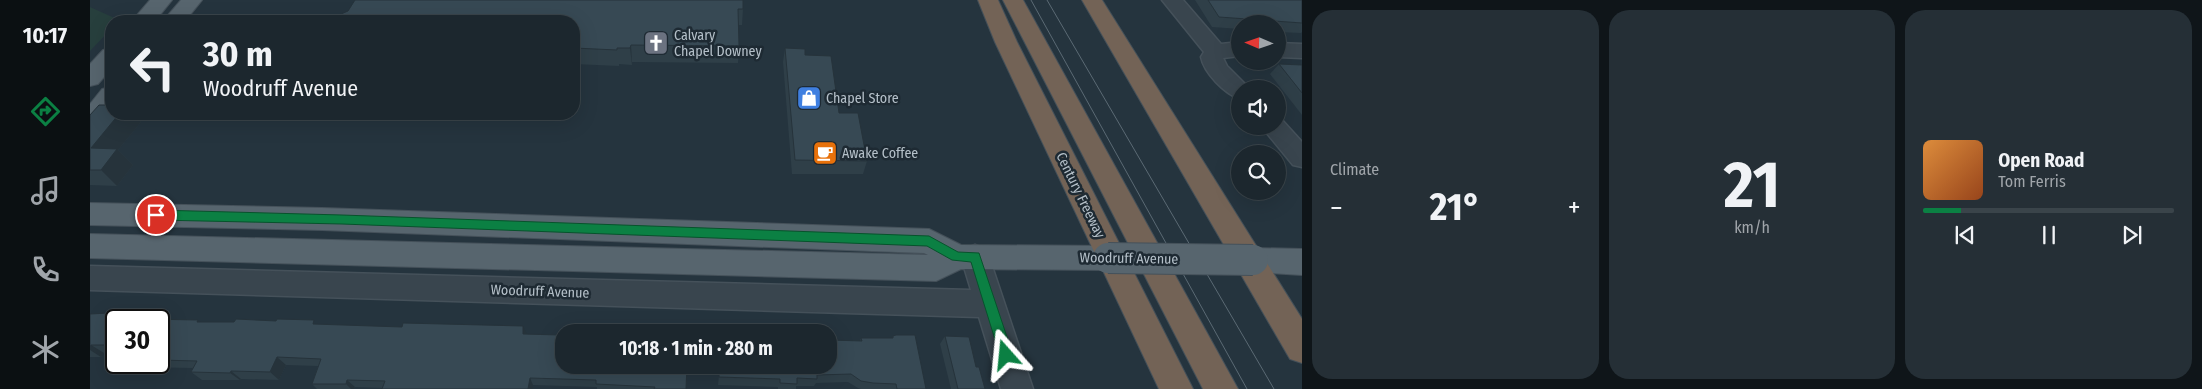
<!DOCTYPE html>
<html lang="en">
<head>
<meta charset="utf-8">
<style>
	:root { --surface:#1c272e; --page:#252f36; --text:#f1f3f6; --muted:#a0a5aa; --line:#3a444a; --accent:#0b8043 }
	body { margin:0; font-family:"Fira Sans Condensed",sans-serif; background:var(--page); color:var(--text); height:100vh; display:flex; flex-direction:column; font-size:19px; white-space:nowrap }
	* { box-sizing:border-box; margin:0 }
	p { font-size:16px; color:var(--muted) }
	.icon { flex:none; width:28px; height:28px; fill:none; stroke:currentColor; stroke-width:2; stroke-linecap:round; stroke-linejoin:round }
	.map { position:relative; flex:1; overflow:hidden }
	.panel { display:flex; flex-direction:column; gap:10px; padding:10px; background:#0f1519; width:900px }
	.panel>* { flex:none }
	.hud { position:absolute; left:15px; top:15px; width:475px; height:105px; border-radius:20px; box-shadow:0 5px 20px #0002,0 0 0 1px var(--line); background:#1c272e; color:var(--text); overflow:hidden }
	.needle { width:32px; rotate:272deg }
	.controls { position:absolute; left:1141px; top:15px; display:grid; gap:10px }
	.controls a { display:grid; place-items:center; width:55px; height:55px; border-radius:50%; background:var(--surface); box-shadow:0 5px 20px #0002,0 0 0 1px var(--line); font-size:25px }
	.speed { position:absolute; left:15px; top:309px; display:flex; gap:10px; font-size:25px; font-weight:700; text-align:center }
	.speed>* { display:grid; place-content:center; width:65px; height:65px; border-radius:50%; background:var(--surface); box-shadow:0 5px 20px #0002,0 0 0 1px var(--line); line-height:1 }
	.speed .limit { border:2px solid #111; border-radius:8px; background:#fff; color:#111 }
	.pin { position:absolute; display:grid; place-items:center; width:42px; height:42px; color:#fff; margin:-21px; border:2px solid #fff; border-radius:50%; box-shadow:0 1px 5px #0007 }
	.me { position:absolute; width:55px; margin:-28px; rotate:342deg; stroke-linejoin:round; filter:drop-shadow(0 0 4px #0008) }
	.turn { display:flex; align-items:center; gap:18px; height:105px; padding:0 15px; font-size:22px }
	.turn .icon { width:65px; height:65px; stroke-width:2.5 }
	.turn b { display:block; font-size:35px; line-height:42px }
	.big { font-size:38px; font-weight:700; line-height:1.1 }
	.panel .card { flex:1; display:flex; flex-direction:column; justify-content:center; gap:8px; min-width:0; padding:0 18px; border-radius:20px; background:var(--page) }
	.panel .dial { align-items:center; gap:0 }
	.dial b { font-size:65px; line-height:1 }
	.song { display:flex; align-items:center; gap:15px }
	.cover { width:60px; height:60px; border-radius:8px; background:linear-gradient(135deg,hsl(30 70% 55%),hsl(20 70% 35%)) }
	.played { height:5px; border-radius:2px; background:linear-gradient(90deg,var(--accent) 15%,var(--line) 15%) }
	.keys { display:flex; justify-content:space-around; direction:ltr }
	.heat { display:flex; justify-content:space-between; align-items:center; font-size:28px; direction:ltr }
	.panel .tiles { flex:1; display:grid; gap:10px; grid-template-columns:repeat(3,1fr) }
	.trip { position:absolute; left:465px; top:324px; width:282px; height:50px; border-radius:20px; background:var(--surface); box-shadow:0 5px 20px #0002,0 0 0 1px var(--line); font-weight:700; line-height:50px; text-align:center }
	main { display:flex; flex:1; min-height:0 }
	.tabs { display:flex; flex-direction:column; width:90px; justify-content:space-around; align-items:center; background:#0b1012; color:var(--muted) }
	.tabs .icon { width:35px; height:35px }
	.tabs .selected { color:var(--accent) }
	.tabs b { font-size:22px; color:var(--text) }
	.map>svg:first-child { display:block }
	.green { fill:#273f3d }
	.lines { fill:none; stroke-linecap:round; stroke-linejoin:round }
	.minor-casing { stroke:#45515a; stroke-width:3 }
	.major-casing { stroke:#45515a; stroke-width:2 }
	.highway-casing { stroke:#445059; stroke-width:2 }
	.minor { fill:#39454e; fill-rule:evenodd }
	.major { fill:#57656e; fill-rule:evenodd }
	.highway { fill:#736356; fill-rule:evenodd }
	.tram { stroke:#5b6a74; stroke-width:1 }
	.major-bridge-casing { stroke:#45515a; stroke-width:32; stroke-linecap:butt }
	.major-bridge { stroke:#57656e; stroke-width:30 }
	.wall { fill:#2f3f48 }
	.shaded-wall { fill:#26333b }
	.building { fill:#374954; stroke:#26333b }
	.route { fill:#0b8043; stroke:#07532c }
	.labels { text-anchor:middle; stroke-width:5; stroke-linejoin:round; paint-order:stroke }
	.poi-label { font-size:14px; fill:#b5c0c9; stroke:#1e2a33; text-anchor:start }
	.street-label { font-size:14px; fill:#b5c0c9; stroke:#1e2a33 }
</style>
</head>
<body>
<main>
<nav class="tabs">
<b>10:17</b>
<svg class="icon selected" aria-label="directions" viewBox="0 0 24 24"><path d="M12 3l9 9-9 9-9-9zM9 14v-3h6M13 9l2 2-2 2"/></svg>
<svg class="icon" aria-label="music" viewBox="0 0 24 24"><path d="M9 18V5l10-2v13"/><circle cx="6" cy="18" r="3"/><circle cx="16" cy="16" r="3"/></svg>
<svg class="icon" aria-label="phone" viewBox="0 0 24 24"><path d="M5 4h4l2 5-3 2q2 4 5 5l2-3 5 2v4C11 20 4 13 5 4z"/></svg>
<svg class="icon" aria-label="climate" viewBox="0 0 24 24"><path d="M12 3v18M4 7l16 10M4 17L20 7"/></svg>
</nav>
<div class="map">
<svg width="1212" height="389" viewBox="0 0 1212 389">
	<rect width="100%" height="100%" fill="#25343e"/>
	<polygon class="green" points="0,7 29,20 21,21 21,29 0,51"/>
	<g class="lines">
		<defs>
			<g id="minor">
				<path d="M1072,0h21l38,44 19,-2v14l-17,2 4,8 23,23h-10v10c-15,-5 -36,-26 -39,-42l3,-5z"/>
				<polygon points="1188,43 1212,44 1212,58 1188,57"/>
				<polygon points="1188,119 1192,120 1212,142 1212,167 1203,165 1171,126 1188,126"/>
				<polygon points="885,245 895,249 899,257 943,389 911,389 889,317 0,290 0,266 881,290 871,257 875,249"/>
			</g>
			<g id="major">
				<polygon points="60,0 82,0 65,21 42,21"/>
				<polygon points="91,0 112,0 95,21 73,21"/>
				<polygon points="21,48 21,69 8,84 0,86 0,64 13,50"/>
				<path d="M21,87c1,19 1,35 -21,42v-25l12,-15z"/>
				<polygon points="0,203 232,208 839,229 871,245 1018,246 1028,249 1033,258 1028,267 1018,270 871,269 846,281 0,258 0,234 838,255 834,253 232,230 0,225"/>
				<polygon points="1163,248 1212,249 1212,275 1163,272 1153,269 1148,260 1153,251"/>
			</g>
			<g id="highway">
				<polygon points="888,0 908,0 927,42 1103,389 1069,389 905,42"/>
				<polygon points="913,0 933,0 1148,389 1113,389"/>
				<polygon points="992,0 1012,0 1212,319 1212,363 1200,359"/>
			</g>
		</defs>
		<use href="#minor" class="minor-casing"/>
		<use href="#major" class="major-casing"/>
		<use href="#highway" class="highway-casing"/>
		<use href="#minor" class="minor"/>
		<use href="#major" class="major"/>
		<use href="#highway" class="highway"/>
		<g class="tram">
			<polyline points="941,0 1157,389"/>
			<polyline points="957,0 1184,389"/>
		</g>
		<defs>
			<polyline id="major-bridge" points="1018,258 1163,260"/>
		</defs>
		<use href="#major-bridge" class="major-bridge-casing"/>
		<use href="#major-bridge" class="major-bridge"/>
	</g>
	<g class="wall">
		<polygon points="1105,0 1212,0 1212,32 1211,33 1188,32 1188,24 1150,24 1150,29 1122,27"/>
		<polygon points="653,9 652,25 648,25 649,46 648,63 542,62 542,65 529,64 529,66 484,64 484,21 235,21"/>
		<polygon points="695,48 715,55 777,161 773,174 702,174 693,62"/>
		<polygon points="1189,64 1212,65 1212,115 1180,74"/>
		<polygon points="21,114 43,114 51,122 28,150 43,165 27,186 0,185 0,115"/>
		<polygon points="0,314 57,315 63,319 111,322 228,324 437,334 474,365 770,341 771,338 802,338 803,336 836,389 771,389 768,388 758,382 726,383 724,386 706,386 706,389 688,389 688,387 628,385 629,375 597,374 596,389 507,389 507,387 443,385 443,389 292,389 292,388 265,387 264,389 227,389 222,384 228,366 196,365 189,380 151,379 150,380 112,380 101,372 103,368 49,367 42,362 69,362 69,320 26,320 26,353 14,353 11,357 0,357"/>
		<polygon points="855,336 886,367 895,389 861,389 850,344"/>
	</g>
	<g class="shaded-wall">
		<polygon points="541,45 542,62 542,65 540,48"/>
		<polygon points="29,114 43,114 51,122 28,150 43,165 27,186 11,170 1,148"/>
		<polygon points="57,315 64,320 54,319"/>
		<polygon points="433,326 437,334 433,334"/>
		<polygon points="1,345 14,353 11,357 0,350 0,347"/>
		<polygon points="187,357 196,365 189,380 180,372"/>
		<polygon points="141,371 151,379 150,380 140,373"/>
		<polygon points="440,378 443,385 443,389 438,389"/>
		<polygon points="257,380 265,387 264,389 261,389 256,384"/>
	</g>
	<g class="building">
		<polygon points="265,0 653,0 653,9 648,9 649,46 541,45 540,48 527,48 527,50 484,48 484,21 235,21 258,11"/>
		<polygon points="1118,0 1212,0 1212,23 1129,17"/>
		<polygon points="695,48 715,49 715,55 741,56 749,113 768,113 777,161 705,160"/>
		<polygon points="1189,64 1212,65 1212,93"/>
		<polygon points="9,105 21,105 21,114 29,114 1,148 27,149 11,170 0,170 0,115"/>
		<polygon points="19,313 57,315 54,319 108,320 107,322 144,322 146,319 186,321 187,319 224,320 223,324 312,327 313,323 433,326 433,334 469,335 469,333 474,333 474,365 739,365 739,340 772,341 771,338 803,338 803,336 806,335 825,335 836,389 807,389 806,384 783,383 771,381 761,374 727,375 727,379 707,378 707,384 690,383 690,379 629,377 629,367 597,366 596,389 564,389 565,387 506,384 506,380 440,378 438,389 292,389 295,381 257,380 256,384 222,384 231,359 187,357 180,372 141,371 140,373 101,372 107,361 69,360 69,320 26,320 26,345 1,345 0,347 0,314"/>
		<polygon points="525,329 564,330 564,332 525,332"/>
		<polygon points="855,336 879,337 886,367 889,367 895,389 868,389"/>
	</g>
	<polygon class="route" points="66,210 252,215 839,236 868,252 889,253 923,355 921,359 916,361 911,359 881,262 862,260 837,246 252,224 66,220 61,215"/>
	<defs>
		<symbol id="church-square" viewBox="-11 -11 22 22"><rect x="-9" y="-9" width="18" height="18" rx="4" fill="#6b7280" stroke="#1e2a33"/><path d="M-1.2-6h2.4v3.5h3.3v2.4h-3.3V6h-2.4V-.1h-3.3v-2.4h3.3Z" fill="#fff"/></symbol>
		<symbol id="shop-square" viewBox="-11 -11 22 22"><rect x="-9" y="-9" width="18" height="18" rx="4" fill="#3f7fe0" stroke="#1e2a33"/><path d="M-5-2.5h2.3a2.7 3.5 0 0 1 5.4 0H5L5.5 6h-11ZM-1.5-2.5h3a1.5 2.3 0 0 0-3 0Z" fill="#fff"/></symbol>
		<symbol id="cafe-square" viewBox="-11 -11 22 22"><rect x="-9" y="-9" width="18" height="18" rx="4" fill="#e8710a" stroke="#1e2a33"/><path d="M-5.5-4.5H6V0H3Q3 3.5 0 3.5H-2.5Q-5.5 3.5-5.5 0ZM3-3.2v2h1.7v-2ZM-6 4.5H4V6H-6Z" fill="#fff"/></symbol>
	</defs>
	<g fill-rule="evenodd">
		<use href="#church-square" x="552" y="29" width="28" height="28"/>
		<use href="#shop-square" x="705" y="84" width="28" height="28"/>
		<use href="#cafe-square" x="721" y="139" width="28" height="28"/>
	</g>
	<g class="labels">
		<g class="poi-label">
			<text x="584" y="40">Calvary<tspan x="584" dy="16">Chapel Downey</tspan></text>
			<text x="736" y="103">Chapel Store</text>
			<text x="752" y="158">Awake Coffee</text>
		</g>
		<g class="street-label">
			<text transform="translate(991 195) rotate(64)" y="5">Century Freeway</text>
			<text transform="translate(1039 258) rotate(1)" y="5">Woodruff Avenue</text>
			<text transform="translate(450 291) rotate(2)" y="5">Woodruff Avenue</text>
		</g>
	</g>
</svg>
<div class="controls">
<a><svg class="needle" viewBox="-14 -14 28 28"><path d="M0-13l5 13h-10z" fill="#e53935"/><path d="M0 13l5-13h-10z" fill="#a0a5aa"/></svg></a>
<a><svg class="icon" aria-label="sound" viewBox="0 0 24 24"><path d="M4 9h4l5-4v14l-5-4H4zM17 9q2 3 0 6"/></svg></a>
<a><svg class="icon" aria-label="search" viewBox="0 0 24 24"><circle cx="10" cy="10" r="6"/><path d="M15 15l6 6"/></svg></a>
</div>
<div class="speed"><div class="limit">30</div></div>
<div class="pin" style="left:66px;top:215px;background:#d93025"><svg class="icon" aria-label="arrive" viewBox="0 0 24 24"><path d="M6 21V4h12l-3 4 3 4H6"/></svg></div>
<svg class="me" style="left:916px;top:355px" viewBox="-20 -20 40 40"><path d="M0-17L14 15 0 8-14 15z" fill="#0b8043" stroke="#fff" stroke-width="4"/></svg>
<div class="trip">10:18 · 1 min · 280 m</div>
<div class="hud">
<div class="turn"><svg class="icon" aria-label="left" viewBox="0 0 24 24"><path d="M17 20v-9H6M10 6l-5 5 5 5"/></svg><div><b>30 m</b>Woodruff Avenue</div></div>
</div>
</div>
<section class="panel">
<div class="tiles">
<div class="card"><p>Climate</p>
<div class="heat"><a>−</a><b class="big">21°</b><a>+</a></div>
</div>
<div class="card dial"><b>21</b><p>km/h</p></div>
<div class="card">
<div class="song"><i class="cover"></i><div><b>Open Road</b><p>Tom Ferris</p></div></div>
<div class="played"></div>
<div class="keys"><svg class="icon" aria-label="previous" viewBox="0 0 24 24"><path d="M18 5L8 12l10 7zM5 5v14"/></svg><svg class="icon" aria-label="pause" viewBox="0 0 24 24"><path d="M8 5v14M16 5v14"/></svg><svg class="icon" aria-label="next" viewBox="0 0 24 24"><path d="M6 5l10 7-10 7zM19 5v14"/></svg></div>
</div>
</div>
</section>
</main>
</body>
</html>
